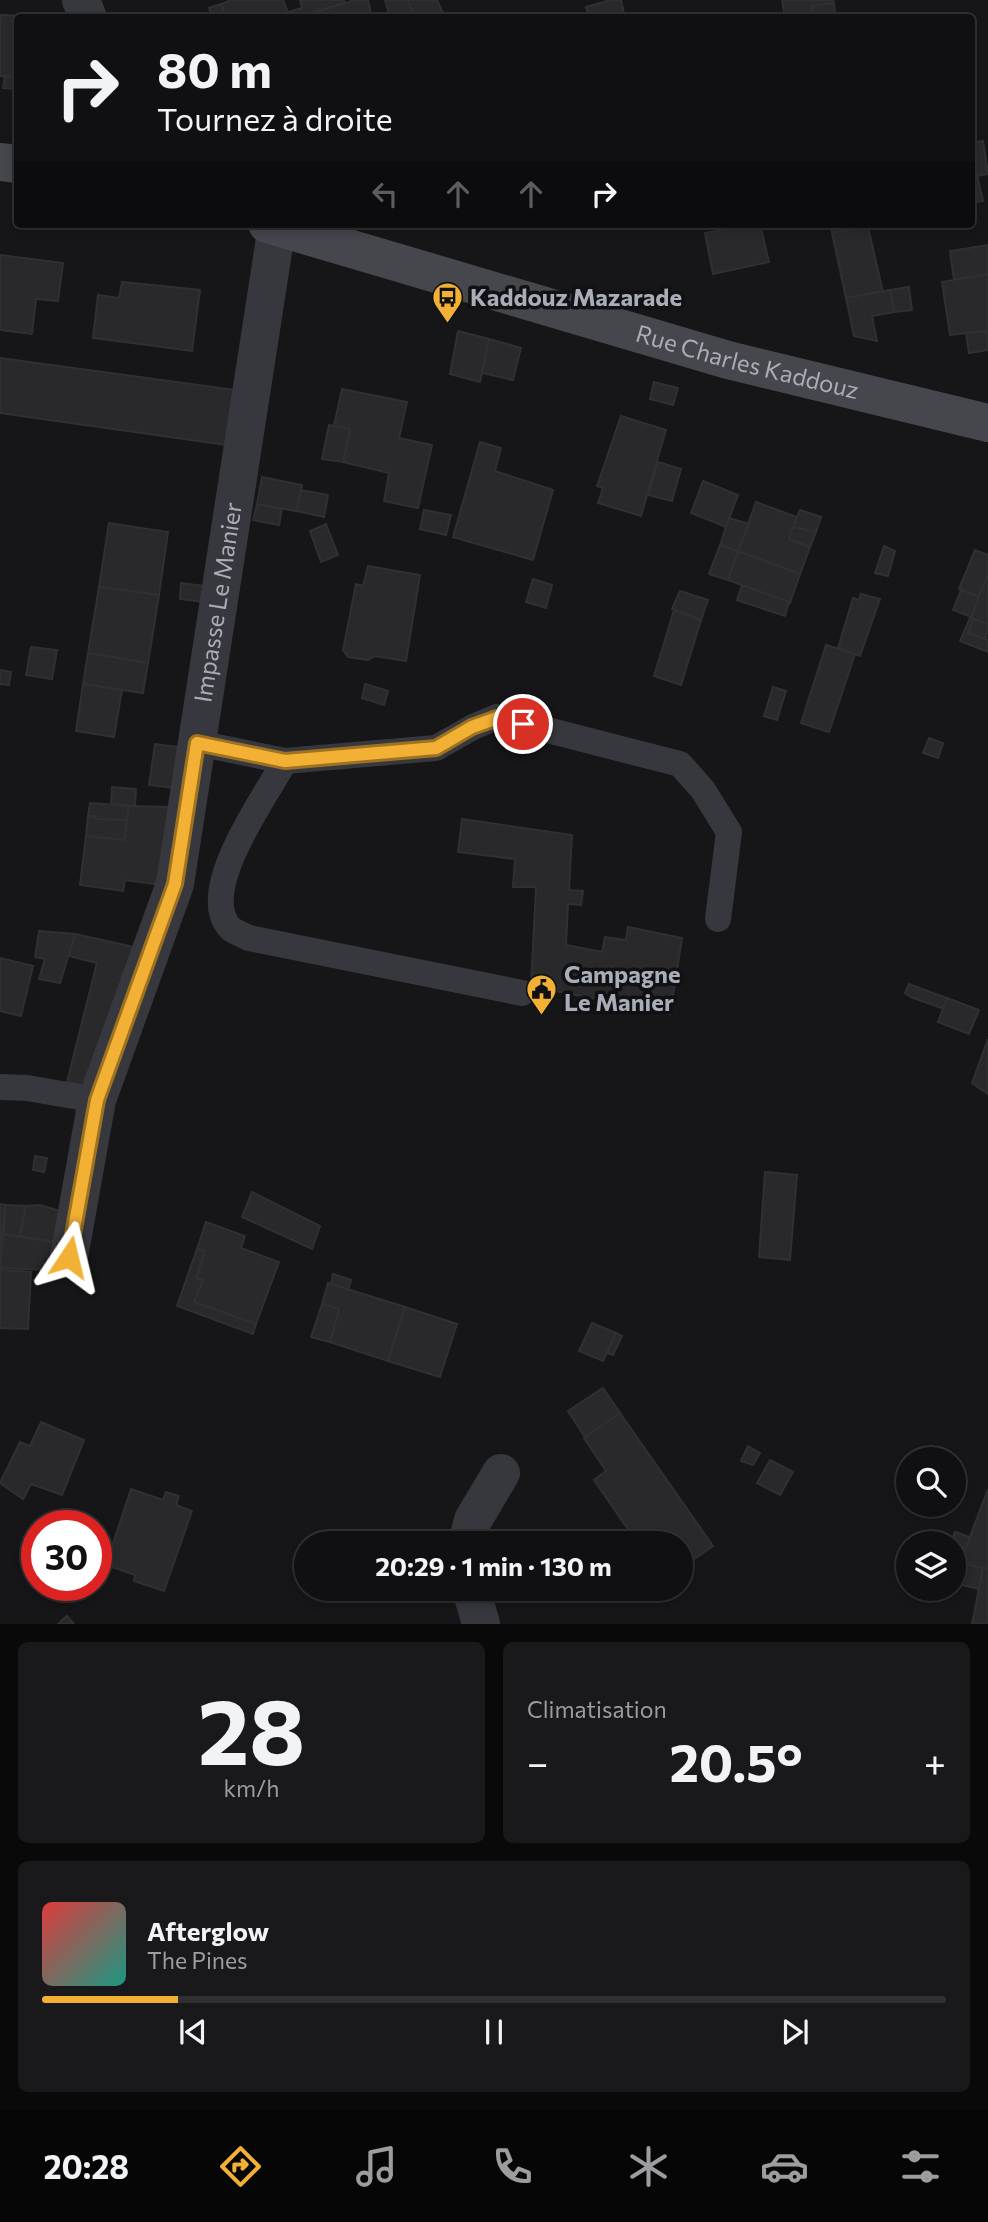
<!DOCTYPE html>
<html lang="fr">
<head>
<meta charset="utf-8">
<style>
	:root { --surface:#101012; --page:#19191b; --text:#f1f3f6; --muted:#9c9d9f; --line:#303032; --accent:#f2b134 }
	body { margin:0; font-family:Commissioner,sans-serif; background:var(--page); color:var(--text); height:100vh; display:flex; flex-direction:column; font-size:26px; white-space:nowrap }
	* { box-sizing:border-box; margin:0 }
	p { font-size:23px; color:var(--muted) }
	.icon { flex:none; width:38px; height:38px; fill:none; stroke:currentColor; stroke-width:2; stroke-linecap:round; stroke-linejoin:round }
	.map { position:relative; height:1624px; overflow:hidden }
	.side { display:flex; flex-direction:column; gap:18px; padding:18px; background:#09090a; flex:1 }
	.side>* { flex:none }
	.guide { position:absolute; left:14px; top:14px; width:961px; height:214px; border-radius:7px; box-shadow:0 4px 10px #0003,0 0 0 2px var(--line); background:#101012; color:var(--text); overflow:hidden }
	.controls { position:absolute; left:896px; top:1447px; display:grid; gap:14px }
	.controls a { display:grid; place-items:center; width:70px; height:70px; border-radius:50%; background:var(--surface); box-shadow:0 4px 10px #0003,0 0 0 2px var(--line); font-size:35px }
	.speed { position:absolute; left:21px; top:1510px; display:flex; gap:14px; font-size:35px; font-weight:700; text-align:center }
	.speed>* { display:grid; place-content:center; width:91px; height:91px; border-radius:50%; background:var(--surface); box-shadow:0 4px 10px #0003,0 0 0 2px var(--line); line-height:1 }
	.speed .limit { border:10px solid #d22; background:#fff; color:#111 }
	.pin { position:absolute; display:grid; place-items:center; width:60px; height:60px; color:#fff; margin:-30px; border:4px solid #fff; border-radius:50%; box-shadow:0 2px 7px #0007 }
	.me { position:absolute; width:77px; margin:-38px; rotate:10deg; stroke-linejoin:round; filter:drop-shadow(0 0 5px #0008) }
	.turn { display:flex; align-items:center; gap:24px; height:147px; padding:0 28px; font-size:32px }
	.turn .icon { width:91px; height:91px; stroke-width:2.5 }
	.turn b { display:block; font-size:49px; line-height:60px }
	.lanes { display:flex; align-items:center; height:66px; padding:0 28px; background:#0003; justify-content:center; gap:35px; direction:ltr }
	.lanes .off { opacity:.35 }
	.big { font-size:52px; font-weight:700; line-height:1.1 }
	.side .card { flex:1; display:flex; flex-direction:column; justify-content:center; gap:10px; min-width:0; padding:0 24px; border-radius:10px; background:var(--page) }
	.side .dial { align-items:center; gap:0 }
	.dial b { font-size:91px; line-height:1 }
	.song { display:flex; align-items:center; gap:21px }
	.cover { width:84px; height:84px; border-radius:10px; background:linear-gradient(135deg,hsl(0 70% 55%),hsl(170 70% 35%)) }
	.played { height:7px; border-radius:4px; background:linear-gradient(90deg,var(--accent) 15%,var(--line) 15%) }
	.keys { display:flex; justify-content:space-around; direction:ltr }
	.heat { display:flex; justify-content:space-between; align-items:center; font-size:38px; direction:ltr }
	.side .tiles { flex:1; display:grid; gap:18px; grid-template-columns:1fr 1fr }
	.card:last-child { grid-column:span 2 }
	.trip { position:absolute; left:294px; top:1531px; width:399px; height:70px; border-radius:35px; background:var(--surface); box-shadow:0 4px 10px #0003,0 0 0 2px var(--line); font-weight:700; line-height:70px; text-align:center }
	.menu { display:flex; height:112px; justify-content:space-around; align-items:center; background:#060607; color:var(--muted) }
	.menu .icon { width:49px; height:49px }
	.menu .selected { color:var(--accent) }
	.menu b { font-size:32px; color:var(--text) }
	.map>svg:first-child { display:block }
	.building { fill:#29292c; stroke:#303034; stroke-width:2 }
	.lines { fill:none; stroke-linecap:round; stroke-linejoin:round }
	.lane { stroke:#37383d; stroke-width:26 }
	.street { stroke:#37383d; stroke-width:38 }
	.secondary { stroke:#45474d; stroke-width:38 }
	.route-casing { stroke:#9d7322; stroke-width:18 }
	.route { stroke:#f2b134; stroke-width:12 }
	.labels { text-anchor:middle; stroke-width:7; stroke-linejoin:round; paint-order:stroke }
	.poi-label { font-size:24px; font-weight:bold; fill:#a8adb8; stroke:#111113; text-anchor:start }
	.street-label { font-size:24px; fill:#a8adb8; stroke:#111113 }
</style>
</head>
<body>
<div class="map">
<svg width="988" height="1624" viewBox="0 0 988 1624">
	<rect width="100%" height="100%" fill="#161618"/>
	<g class="building">
		<polygon points="232,0 283,0 290,18 227,18 221,4"/>
		<polygon points="300,0 344,0 345,3 290,18 288,12 302,8"/>
		<polygon points="355,0 368,0 372,18 297,18"/>
		<polygon points="385,0 408,0 414,18 390,18"/>
		<polygon points="408,0 437,0 445,18 414,18"/>
		<polygon points="610,0 621,0 625,18 589,18 586,7"/>
		<polygon points="782,0 833,0 834,3 812,6 814,18 785,18"/>
		<polygon points="834,3 835,13 827,15 827,18 814,18 812,6"/>
		<polygon points="221,4 227,18 212,18 209,8"/>
		<polygon points="0,15 20,16 18,18 17,78 0,76"/>
		<polygon points="18,69 18,89 3,88 5,76 17,78"/>
		<polygon points="983,141 988,174 977,176 971,143"/>
		<polygon points="971,148 983,201 971,203"/>
		<polygon points="757,224 760,224 769,262 713,274 705,233"/>
		<polygon points="830,224 885,224 832,233"/>
		<polygon points="868,227 883,292 846,298 832,233"/>
		<polygon points="988,245 988,274 954,280 950,251"/>
		<polygon points="0,255 63,263 58,301 36,299 32,334 0,330"/>
		<polygon points="988,274 988,336 987,331 950,335 942,282"/>
		<polygon points="122,282 200,290 192,351 93,338 98,295 119,298"/>
		<polygon points="909,287 912,310 894,312 890,290"/>
		<polygon points="890,290 894,312 872,316 877,341 854,336 846,298"/>
		<polygon points="458,331 489,339 480,382 450,374"/>
		<polygon points="987,331 988,350 969,353 966,333"/>
		<polygon points="489,339 521,348 513,380 482,373"/>
		<polygon points="0,358 236,390 227,445 0,413"/>
		<polygon points="654,382 678,388 673,405 650,399"/>
		<polygon points="342,389 407,402 399,438 432,445 418,508 384,501 389,473 343,462 350,429 334,426"/>
		<polygon points="621,416 666,430 641,516 598,503 603,488 597,486"/>
		<polygon points="329,425 350,429 343,462 322,459"/>
		<polygon points="480,442 501,448 495,471 553,490 533,560 453,537"/>
		<polygon points="658,462 681,469 672,501 648,495"/>
		<polygon points="262,477 302,485 296,511 257,504"/>
		<polygon points="703,481 738,495 726,527 691,513"/>
		<polygon points="301,490 328,495 324,517 296,511"/>
		<polygon points="756,502 797,517 789,539 810,547 800,574 738,551"/>
		<polygon points="257,504 282,509 279,525 253,520"/>
		<polygon points="424,510 451,515 446,535 420,529"/>
		<polygon points="800,510 821,517 816,532 793,527"/>
		<polygon points="729,518 749,524 738,551 720,545"/>
		<polygon points="109,523 168,532 159,595 99,587"/>
		<polygon points="326,524 338,555 321,562 310,531"/>
		<polygon points="793,527 816,532 810,547 789,539"/>
		<polygon points="720,545 738,551 728,580 709,574"/>
		<polygon points="884,546 895,551 888,576 875,573"/>
		<polygon points="975,550 988,555 988,574 979,597 959,589"/>
		<polygon points="738,551 800,574 790,603 728,580"/>
		<polygon points="368,566 420,575 406,661 375,656 368,660 348,657 343,650 356,584 363,586"/>
		<polygon points="988,574 988,624 970,618"/>
		<polygon points="533,579 552,585 546,608 526,602"/>
		<polygon points="181,583 205,586 203,602 180,599"/>
		<polygon points="742,585 789,602 785,616 737,600"/>
		<polygon points="99,587 159,595 148,663 88,653"/>
		<polygon points="961,590 979,597 971,617 953,610"/>
		<polygon points="680,591 708,600 701,620 672,609"/>
		<polygon points="861,594 880,599 860,656 838,648 853,598 859,600"/>
		<polygon points="674,610 701,620 681,685 654,676"/>
		<polygon points="970,618 974,619 968,633 988,640 988,652 960,641"/>
		<polygon points="974,619 988,624 986,639 968,633"/>
		<polygon points="826,645 855,654 829,732 801,723"/>
		<polygon points="31,647 57,650 52,679 26,675"/>
		<polygon points="88,653 148,663 143,693 83,684"/>
		<polygon points="0,670 11,672 9,685 0,684"/>
		<polygon points="83,684 122,690 114,737 76,731"/>
		<polygon points="365,684 388,691 384,705 362,698"/>
		<polygon points="773,687 786,691 777,720 764,716"/>
		<polygon points="929,738 943,743 938,758 923,753"/>
		<polygon points="155,744 179,747 173,788 149,785"/>
		<polygon points="112,787 136,789 135,806 111,804"/>
		<polygon points="90,803 129,806 127,820 95,819 95,816 88,816"/>
		<polygon points="129,806 170,807 160,875 154,884 125,880 123,891 80,885 86,836 124,840"/>
		<polygon points="88,816 95,816 95,819 127,820 124,840 86,836"/>
		<polygon points="462,819 572,835 569,890 583,891 581,905 568,904 566,945 602,952 605,937 626,940 628,927 682,938 670,1014 531,986 536,887 513,887 515,859 458,852"/>
		<polygon points="39,931 75,934 60,983 39,979 45,959 35,957"/>
		<polygon points="75,934 134,947 91,1087 67,1082 97,963 69,956"/>
		<polygon points="0,958 33,966 21,1016 0,1011"/>
		<polygon points="909,984 947,998 944,1009 911,997 905,993"/>
		<polygon points="947,998 979,1010 969,1034 938,1022"/>
		<polygon points="988,1039 988,1094 972,1083"/>
		<polygon points="35,1156 47,1158 44,1172 33,1170"/>
		<polygon points="765,1172 797,1175 790,1260 759,1257"/>
		<polygon points="252,1192 320,1226 312,1249 242,1217"/>
		<polygon points="0,1204 5,1205 0,1254"/>
		<polygon points="5,1205 26,1206 20,1236 4,1234"/>
		<polygon points="40,1205 60,1211 55,1242 20,1236 26,1206"/>
		<polygon points="206,1222 245,1236 241,1248 279,1262 256,1324 194,1302 203,1280 196,1278 205,1251 197,1249"/>
		<polygon points="3,1234 53,1242 48,1270 0,1268"/>
		<polygon points="197,1249 205,1251 196,1278 203,1280 194,1302 256,1324 253,1334 177,1306"/>
		<polygon points="0,1270 31,1272 28,1329 0,1328"/>
		<polygon points="333,1274 351,1280 348,1290 331,1284"/>
		<polygon points="328,1283 405,1307 388,1361 330,1342 339,1309 322,1304"/>
		<polygon points="322,1304 339,1309 330,1342 311,1337"/>
		<polygon points="405,1307 457,1324 440,1377 388,1361"/>
		<polygon points="592,1323 616,1333 603,1361 579,1351"/>
		<polygon points="616,1333 622,1336 613,1355 607,1353"/>
		<polygon points="603,1388 620,1413 585,1437 568,1411"/>
		<polygon points="620,1413 713,1546 681,1568 681,1544 638,1544 594,1480 606,1471 584,1438"/>
		<polygon points="41,1422 84,1440 62,1495 31,1484 23,1499 0,1483 20,1442 30,1446"/>
		<polygon points="748,1446 760,1453 753,1465 741,1461"/>
		<polygon points="770,1460 793,1472 780,1495 757,1483"/>
		<polygon points="131,1489 163,1500 166,1492 179,1496 176,1505 192,1511 164,1591 134,1581 135,1575 106,1565"/>
		<polygon points="988,1489 988,1569 960,1563"/>
		<polygon points="955,1532 970,1537 960,1563 954,1560 954,1544 950,1544"/>
		<polygon points="960,1563 983,1568 979,1589 954,1583"/>
		<polygon points="983,1568 988,1569 988,1624 972,1624"/>
		<polygon points="67,1616 74,1624 58,1624"/>
	</g>
	<g class="lines">
		<g class="lane">
			<polyline points="197,743 285,761 436,748 473,727 497,717 680,764 703,790 729,832 718,919"/>
			<path d="M285,761c-20,36 -89,130 -55,167 4,4 14,7 19,10l273,55"/>
			<polyline points="0,1087 27,1088 97,1100"/>
		</g>
		<g class="street">
			<polyline points="81,0 88,18"/>
			<path id="s1" d="M69,1257l28,-157 78,-216 102,-658"/>
			<polyline points="467,1544 473,1520 501,1473"/>
			<polyline points="471,1589 481,1624"/>
		</g>
		<g class="secondary">
			<polyline points="0,162 18,164"/>
			<path id="s2" d="M267,224l461,136 260,63"/>
		</g>
	</g>
	<g class="lines">
		<defs>
			<polyline id="route" points="69,1257 97,1100 175,884 197,743 285,761 436,748 472,727 497,718 523,724"/>
		</defs>
		<use href="#route" class="route-casing"/>
		<use href="#route" class="route"/>
	</g>
	<defs>
		<symbol id="bus-pin" viewBox="-11 -11 22 30"><path d="M0 17L-7.5 6A9.5 9.5 0 1 1 7.5 6Z" fill="#f2b134" stroke="#111113"/><path d="M-5-6H5V4H4V6H2V4H-2V6H-4V4H-5ZM-3.5-4V0h7V-4ZM-3.5 1.2v1.5H-2V1.2ZM2 1.2v1.5H3.5V1.2Z" fill="#111"/></symbol>
		<symbol id="civic-pin" viewBox="-11 -11 22 30"><path d="M0 17L-7.5 6A9.5 9.5 0 1 1 7.5 6Z" fill="#f2b134" stroke="#111113"/><path d="M-.6-6.5H3V-4.5H.6V-3L4-1V1h2V6H-6V1h2V-1L-.6-3ZM-1.2 2.5V6h2.4V2.5Z" fill="#111"/></symbol>
	</defs>
	<g fill-rule="evenodd">
		<use href="#bus-pin" x="430" y="280" width="35" height="47"/>
		<use href="#civic-pin" x="524" y="972" width="35" height="47"/>
	</g>
	<g class="labels">
		<g class="poi-label">
			<text x="470" y="306">Kaddouz Mazarade</text>
			<text x="564" y="983">Campagne<tspan x="564" dy="28">Le Manier</tspan></text>
		</g>
		<g class="street-label">
			<text dy="8" stroke="none"><textPath href="#s2" startOffset="500">Rue Charles Kaddouz</textPath></text>
			<text dy="8" stroke="none"><textPath href="#s1" startOffset="674">Impasse Le Manier</textPath></text>
		</g>
	</g>
</svg>
<div class="controls">
<a><svg class="icon" aria-label="search" viewBox="0 0 24 24"><circle cx="10" cy="10" r="6"/><path d="M15 15l6 6"/></svg></a>
<a><svg class="icon" aria-label="layers" viewBox="0 0 24 24"><path d="M12 4l9 5-9 5-9-5zM3 14l9 5 9-5"/></svg></a>
</div>
<div class="speed"><div class="limit">30</div></div>
<div class="pin" style="left:523px;top:724px;background:#d93025"><svg class="icon" aria-label="arrive" viewBox="0 0 24 24"><path d="M6 21V4h12l-3 4 3 4H6"/></svg></div>
<svg class="me" style="left:69px;top:1257px" viewBox="-20 -20 40 40"><path d="M0-17L14 15 0 8-14 15z" fill="#f2b134" stroke="#fff" stroke-width="4"/></svg>
<div class="trip">20:29 · 1 min · 130 m</div>
<div class="guide">
<div class="turn"><svg class="icon" aria-label="right" viewBox="0 0 24 24"><path d="M7 20v-9h11M14 6l5 5-5 5"/></svg><div><b>80 m</b>Tournez à droite</div></div>
<div class="lanes"><svg class="icon off" aria-label="left" viewBox="0 0 24 24"><path d="M17 20v-9H6M10 6l-5 5 5 5"/></svg><svg class="icon off" aria-label="ahead" viewBox="0 0 24 24"><path d="M12 20V5M6 11l6-6 6 6"/></svg><svg class="icon off" aria-label="ahead" viewBox="0 0 24 24"><path d="M12 20V5M6 11l6-6 6 6"/></svg><svg class="icon" aria-label="right" viewBox="0 0 24 24"><path d="M7 20v-9h11M14 6l5 5-5 5"/></svg></div>
</div>
</div>
<section class="side">
<div class="tiles">
<div class="card dial"><b>28</b><p>km/h</p></div>
<div class="card"><p>Climatisation</p>
<div class="heat"><a>−</a><b class="big">20.5°</b><a>+</a></div>
</div>
<div class="card">
<div class="song"><i class="cover"></i><div><b>Afterglow</b><p>The Pines</p></div></div>
<div class="played"></div>
<div class="keys"><svg class="icon" aria-label="previous" viewBox="0 0 24 24"><path d="M18 5L8 12l10 7zM5 5v14"/></svg><svg class="icon" aria-label="pause" viewBox="0 0 24 24"><path d="M8 5v14M16 5v14"/></svg><svg class="icon" aria-label="next" viewBox="0 0 24 24"><path d="M6 5l10 7-10 7zM19 5v14"/></svg></div>
</div>
</div>
</section>
<nav class="menu">
<b>20:28</b>
<svg class="icon selected" aria-label="directions" viewBox="0 0 24 24"><path d="M12 3l9 9-9 9-9-9zM9 14v-3h6M13 9l2 2-2 2"/></svg>
<svg class="icon" aria-label="music" viewBox="0 0 24 24"><path d="M9 18V5l10-2v13"/><circle cx="6" cy="18" r="3"/><circle cx="16" cy="16" r="3"/></svg>
<svg class="icon" aria-label="phone" viewBox="0 0 24 24"><path d="M5 4h4l2 5-3 2q2 4 5 5l2-3 5 2v4C11 20 4 13 5 4z"/></svg>
<svg class="icon" aria-label="climate" viewBox="0 0 24 24"><path d="M12 3v18M4 7l16 10M4 17L20 7"/></svg>
<svg class="icon" aria-label="car" viewBox="0 0 24 24"><path d="M5 17H2v-5l4-1 3-4h7l3 4 3 1v5h-3M9 17h6M6 11h13"/><circle cx="7" cy="17" r="2"/><circle cx="17" cy="17" r="2"/></svg>
<svg class="icon" aria-label="filters" viewBox="0 0 24 24"><path d="M4 7h16M4 17h16"/><circle cx="9" cy="7" r="2"/><circle cx="15" cy="17" r="2"/></svg>
</nav>
</body>
</html>
